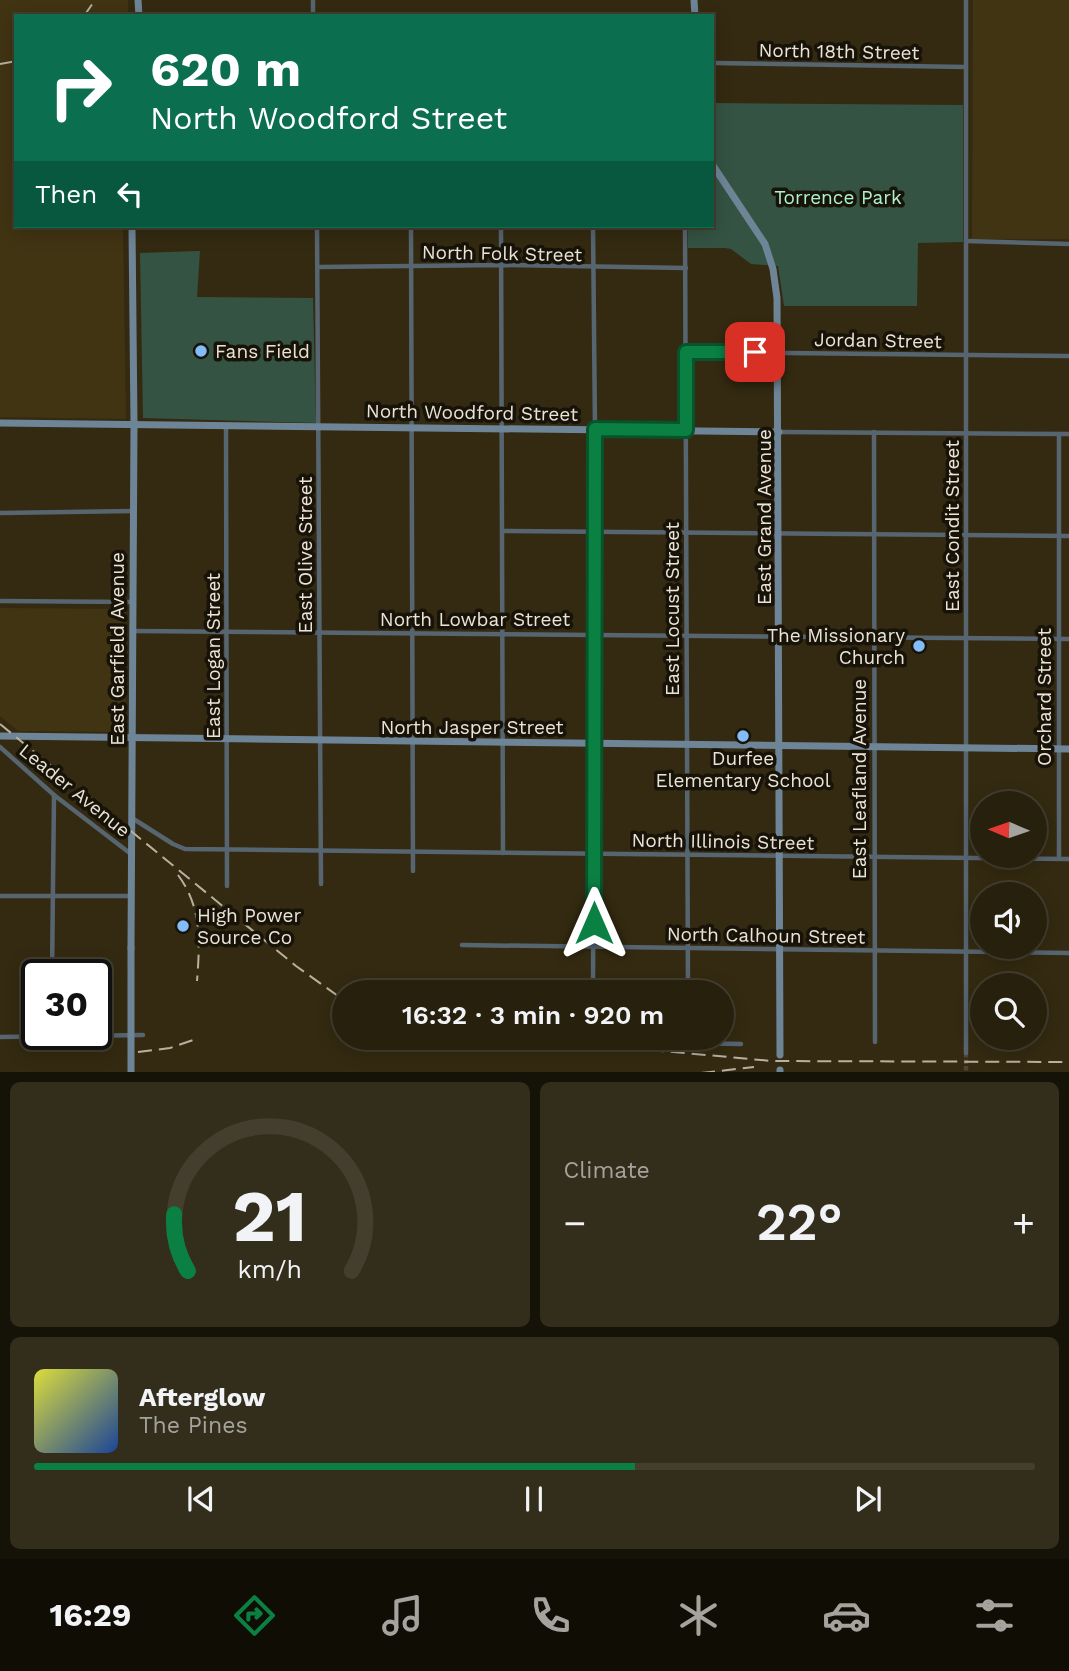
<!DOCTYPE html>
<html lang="en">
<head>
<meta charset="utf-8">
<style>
	:root { --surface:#27200d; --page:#332d1b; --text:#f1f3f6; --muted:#a4a39d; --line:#433e2e; --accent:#0b8043 }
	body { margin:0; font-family:"Work Sans",sans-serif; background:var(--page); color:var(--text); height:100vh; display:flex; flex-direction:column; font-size:26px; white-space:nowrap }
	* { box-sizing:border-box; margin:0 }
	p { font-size:23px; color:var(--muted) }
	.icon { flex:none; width:38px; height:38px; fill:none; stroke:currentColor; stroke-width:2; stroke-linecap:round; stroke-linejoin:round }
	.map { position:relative; height:1072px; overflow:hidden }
	.side { display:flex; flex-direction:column; gap:10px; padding:10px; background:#151207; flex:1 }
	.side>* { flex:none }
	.hud { position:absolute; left:14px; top:14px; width:700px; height:214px; border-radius:0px; box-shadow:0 4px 18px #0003,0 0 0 2px var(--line); background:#0b6e4f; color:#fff; overflow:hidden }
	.needle { width:46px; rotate:272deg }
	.tools { position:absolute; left:970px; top:791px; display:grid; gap:14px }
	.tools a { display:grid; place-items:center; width:77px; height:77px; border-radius:50%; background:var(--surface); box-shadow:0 4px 18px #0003,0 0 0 2px var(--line); font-size:35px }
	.speed { position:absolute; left:21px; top:959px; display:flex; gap:14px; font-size:35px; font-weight:700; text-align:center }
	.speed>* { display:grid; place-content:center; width:91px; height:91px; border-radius:50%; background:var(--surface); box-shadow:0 4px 18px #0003,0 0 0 2px var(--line); line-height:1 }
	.speed .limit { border:4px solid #111; border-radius:10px; background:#fff; color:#111 }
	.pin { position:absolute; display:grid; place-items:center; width:60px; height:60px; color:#fff; margin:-30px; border-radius:14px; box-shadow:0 4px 10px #0006 }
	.me { position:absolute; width:77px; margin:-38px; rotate:0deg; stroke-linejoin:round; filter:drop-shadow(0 0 5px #0008) }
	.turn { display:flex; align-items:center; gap:24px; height:147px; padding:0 21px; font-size:32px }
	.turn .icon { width:91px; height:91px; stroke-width:2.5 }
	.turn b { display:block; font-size:49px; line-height:60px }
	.then { display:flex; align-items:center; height:66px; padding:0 21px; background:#0003; gap:14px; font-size:26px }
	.big { font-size:52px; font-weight:600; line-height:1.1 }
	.side .tile { flex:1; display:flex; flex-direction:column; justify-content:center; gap:10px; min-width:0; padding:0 24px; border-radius:10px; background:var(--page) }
	.side .dial { align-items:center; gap:0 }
	.dial svg { height:182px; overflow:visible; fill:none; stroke:var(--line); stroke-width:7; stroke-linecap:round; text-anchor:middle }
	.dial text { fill:var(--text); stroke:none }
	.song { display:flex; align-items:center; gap:21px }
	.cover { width:84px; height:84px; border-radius:10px; background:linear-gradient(135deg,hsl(60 70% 55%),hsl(220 70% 35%)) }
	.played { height:7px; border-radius:4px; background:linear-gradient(90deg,var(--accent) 60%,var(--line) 60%) }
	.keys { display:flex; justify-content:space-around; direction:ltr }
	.heat { display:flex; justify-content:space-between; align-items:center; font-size:38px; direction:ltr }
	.side .tiles { flex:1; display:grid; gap:10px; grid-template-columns:1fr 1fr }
	.tile:last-child { grid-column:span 2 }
	.trip { position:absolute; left:332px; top:980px; width:402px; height:70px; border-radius:35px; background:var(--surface); box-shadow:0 4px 18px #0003,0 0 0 2px var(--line); font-weight:600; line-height:70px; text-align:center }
	.dock { display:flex; height:112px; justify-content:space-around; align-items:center; background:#100d05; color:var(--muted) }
	.dock .icon { width:49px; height:49px }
	.dock .selected { color:var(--accent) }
	.dock b { font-size:32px; color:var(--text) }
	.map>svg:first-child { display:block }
	.built { fill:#413413 }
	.green { fill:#345343 }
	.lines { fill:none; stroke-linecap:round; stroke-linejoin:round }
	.street-tunnel { stroke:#4f462f; stroke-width:4.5; stroke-dasharray:4.5 2; stroke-linecap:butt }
	.street { stroke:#576571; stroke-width:4.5 }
	.secondary { stroke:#6e8598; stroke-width:7 }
	.rail { stroke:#b9b1a0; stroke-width:2; stroke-dasharray:14 7; stroke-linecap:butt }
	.secondary-bridge { stroke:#6e8598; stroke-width:7 }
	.route-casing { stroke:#07532c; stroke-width:18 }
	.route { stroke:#0b8043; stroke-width:12 }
	.poi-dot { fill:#82bcfa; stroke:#181309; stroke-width:2.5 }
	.labels { text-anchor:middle; stroke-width:7; stroke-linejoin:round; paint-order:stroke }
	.street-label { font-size:19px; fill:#ebe4d6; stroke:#181309 }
	.park-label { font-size:19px; fill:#acf3ce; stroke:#181309 }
	.poi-label { font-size:19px; fill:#ebe4d6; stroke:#181309; text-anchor:start }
</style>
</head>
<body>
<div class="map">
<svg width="1069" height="1073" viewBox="0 0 1069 1073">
	<rect width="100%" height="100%" fill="#342a11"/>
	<g class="built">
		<polygon points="0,0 128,0 128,16 16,16 16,226 123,226 126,419 0,417"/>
		<polygon points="973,0 1069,0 1069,239 972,239"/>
		<polygon points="0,608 126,609 125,732 18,731 0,716"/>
	</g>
	<g class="green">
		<polygon points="712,103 963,105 963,242 918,243 917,306 784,306 778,266 751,264 731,249 725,248 688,248 688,226 712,226"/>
		<polygon points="200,251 197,297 313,298 316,423 143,418 140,253"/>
	</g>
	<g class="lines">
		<polyline class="street-tunnel" points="966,1053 966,1073"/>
		<g class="street">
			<polyline points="313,0 313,16"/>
			<polyline points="966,0 966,1053"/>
			<polyline points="712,63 966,67"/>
			<polyline points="317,226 321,884"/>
			<polyline points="411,226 413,871"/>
			<polyline points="501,226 503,853"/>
			<polyline points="685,226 688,992"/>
			<polyline points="966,241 1069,244"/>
			<polyline points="318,267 502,265 686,268"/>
			<polyline points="686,352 1069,356"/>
			<polyline points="226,426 227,886"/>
			<polyline points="779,432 1069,434"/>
			<polyline points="874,432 875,1042"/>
			<polyline points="1059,434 1059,858"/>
			<polyline points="0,513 133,511"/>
			<polyline points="503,531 1069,536"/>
			<polyline points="0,601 132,602"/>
			<polyline points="133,631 1069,639"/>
			<polyline points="0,747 54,795 131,854"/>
			<polyline points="132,818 173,844 185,849 1069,859"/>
			<polyline points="0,896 131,896"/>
			<polyline points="462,945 1069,953"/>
			<polyline points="52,975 54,795"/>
			<polyline points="593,992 595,429 593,226"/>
			<polyline points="0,1037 143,1035"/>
			<polyline points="687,1038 687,1043 741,1044"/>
		</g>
		<g class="secondary">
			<polyline points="138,0 139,16"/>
			<polyline points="694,0 695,16"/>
			<polyline points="712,164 765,244 773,269 777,298 780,1055"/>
			<polyline points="0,423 779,432"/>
			<polyline points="0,736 1069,749"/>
			<polyline points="131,948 134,424 132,226"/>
			<polyline points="780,1073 780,1070"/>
		</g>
		<g class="rail">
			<polyline points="84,16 95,0"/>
			<polyline points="0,64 16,61"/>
			<polyline points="0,724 296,966 345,1001"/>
			<path d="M178,875c24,32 22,67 19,106"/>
			<polyline points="420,1038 445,1045 482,1049 640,1049 772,1061 1069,1062"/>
			<polyline points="138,1052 170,1048 196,1039"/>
			<polyline points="701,1073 754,1067"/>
		</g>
		<polyline class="secondary-bridge" points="131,1073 131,948"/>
	</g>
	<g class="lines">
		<defs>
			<polyline id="route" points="594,923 595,429 686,430 686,352 755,352"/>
		</defs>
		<use href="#route" class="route-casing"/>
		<use href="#route" class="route"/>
	</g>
	<g class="poi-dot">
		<circle cx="201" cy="351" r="7"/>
		<circle cx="919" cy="646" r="7"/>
		<circle cx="743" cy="736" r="7"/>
		<circle cx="183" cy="926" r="7"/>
	</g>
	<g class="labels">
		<g class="street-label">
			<text transform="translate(839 51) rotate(1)" y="7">North 18th Street</text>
			<text transform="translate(502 253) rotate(1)" y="7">North Folk Street</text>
			<text transform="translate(878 340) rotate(1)" y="7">Jordan Street</text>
			<text transform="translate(472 412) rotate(1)" y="7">North Woodford Street</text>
			<text transform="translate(764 517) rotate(-90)" y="7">East Grand Avenue</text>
			<text transform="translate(952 526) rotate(-90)" y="7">East Condit Street</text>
			<text transform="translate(305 555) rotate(-90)" y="7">East Olive Street</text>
			<text transform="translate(672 609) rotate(-90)" y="7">East Locust Street</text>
			<text x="475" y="626">North Lowbar Street</text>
			<text transform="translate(117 649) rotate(-90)" y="7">East Garfield Avenue</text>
			<text transform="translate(213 656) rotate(-90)" y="7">East Logan Street</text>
			<text transform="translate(1044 697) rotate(-90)" y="7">Orchard Street</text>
			<text x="472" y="734">North Jasper Street</text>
			<text transform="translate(859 779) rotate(-90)" y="7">East Leafland Avenue</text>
			<text transform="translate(75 790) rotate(39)" y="7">Leader Avenue</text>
			<text transform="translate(723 841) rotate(1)" y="7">North Illinois Street</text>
			<text transform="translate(766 935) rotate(1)" y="7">North Calhoun Street</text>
		</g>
		<g class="park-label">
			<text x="838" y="204">Torrence Park</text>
		</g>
		<g class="poi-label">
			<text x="215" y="358">Fans Field</text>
			<text x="905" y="642" text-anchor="end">The Missionary<tspan x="905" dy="22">Church</tspan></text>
			<text x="743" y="765" text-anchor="middle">Durfee<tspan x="743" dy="22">Elementary School</tspan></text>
			<text x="197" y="922">High Power<tspan x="197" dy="22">Source Co</tspan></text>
		</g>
	</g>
</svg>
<div class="tools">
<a><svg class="needle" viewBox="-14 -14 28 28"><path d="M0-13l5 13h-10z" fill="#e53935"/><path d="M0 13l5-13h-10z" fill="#a4a39d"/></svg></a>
<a><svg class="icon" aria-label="sound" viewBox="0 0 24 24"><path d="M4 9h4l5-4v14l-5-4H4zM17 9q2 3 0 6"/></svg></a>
<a><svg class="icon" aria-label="search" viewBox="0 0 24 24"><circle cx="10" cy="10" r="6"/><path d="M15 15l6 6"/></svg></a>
</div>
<div class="speed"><div class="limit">30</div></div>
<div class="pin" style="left:755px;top:352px;background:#d93025"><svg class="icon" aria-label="arrive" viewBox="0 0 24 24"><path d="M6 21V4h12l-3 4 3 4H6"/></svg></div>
<svg class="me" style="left:594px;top:923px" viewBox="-20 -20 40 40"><path d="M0-17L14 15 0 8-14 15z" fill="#0b8043" stroke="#fff" stroke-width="4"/></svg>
<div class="trip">16:32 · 3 min · 920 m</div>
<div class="hud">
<div class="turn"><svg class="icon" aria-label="right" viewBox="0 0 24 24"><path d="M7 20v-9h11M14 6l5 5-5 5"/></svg><div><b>620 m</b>North Woodford Street</div></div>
<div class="then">Then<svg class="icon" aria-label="left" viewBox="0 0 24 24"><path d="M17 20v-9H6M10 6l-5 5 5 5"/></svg></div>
</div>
</div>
<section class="side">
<div class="tiles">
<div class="tile dial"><svg viewBox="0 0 100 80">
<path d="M14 69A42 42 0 1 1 86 69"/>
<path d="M14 69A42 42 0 0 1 8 44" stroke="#0b8043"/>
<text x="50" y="56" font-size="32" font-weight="700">21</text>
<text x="50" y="72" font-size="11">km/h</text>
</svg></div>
<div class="tile"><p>Climate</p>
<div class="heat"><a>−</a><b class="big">22°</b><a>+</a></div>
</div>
<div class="tile">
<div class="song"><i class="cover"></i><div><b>Afterglow</b><p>The Pines</p></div></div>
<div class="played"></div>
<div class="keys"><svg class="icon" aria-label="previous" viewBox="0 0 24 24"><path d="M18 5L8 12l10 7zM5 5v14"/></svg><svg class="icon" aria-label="pause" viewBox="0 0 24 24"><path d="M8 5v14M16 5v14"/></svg><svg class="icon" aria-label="next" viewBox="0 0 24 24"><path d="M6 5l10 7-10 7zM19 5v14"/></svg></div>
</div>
</div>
</section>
<nav class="dock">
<b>16:29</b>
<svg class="icon selected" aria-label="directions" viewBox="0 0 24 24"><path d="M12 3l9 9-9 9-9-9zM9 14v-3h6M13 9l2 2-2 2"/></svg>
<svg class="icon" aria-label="music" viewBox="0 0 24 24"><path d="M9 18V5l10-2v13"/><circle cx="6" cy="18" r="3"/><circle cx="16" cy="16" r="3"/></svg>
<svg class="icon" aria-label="phone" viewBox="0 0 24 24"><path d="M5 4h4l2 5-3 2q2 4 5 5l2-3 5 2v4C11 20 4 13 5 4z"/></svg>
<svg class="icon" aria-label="climate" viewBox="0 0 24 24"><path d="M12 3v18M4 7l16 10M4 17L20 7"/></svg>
<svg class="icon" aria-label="car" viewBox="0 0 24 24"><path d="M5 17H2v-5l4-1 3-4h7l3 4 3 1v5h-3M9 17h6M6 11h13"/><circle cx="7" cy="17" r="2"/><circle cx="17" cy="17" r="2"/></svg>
<svg class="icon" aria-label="filters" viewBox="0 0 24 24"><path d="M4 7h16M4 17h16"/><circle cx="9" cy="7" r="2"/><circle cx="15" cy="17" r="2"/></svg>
</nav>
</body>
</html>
